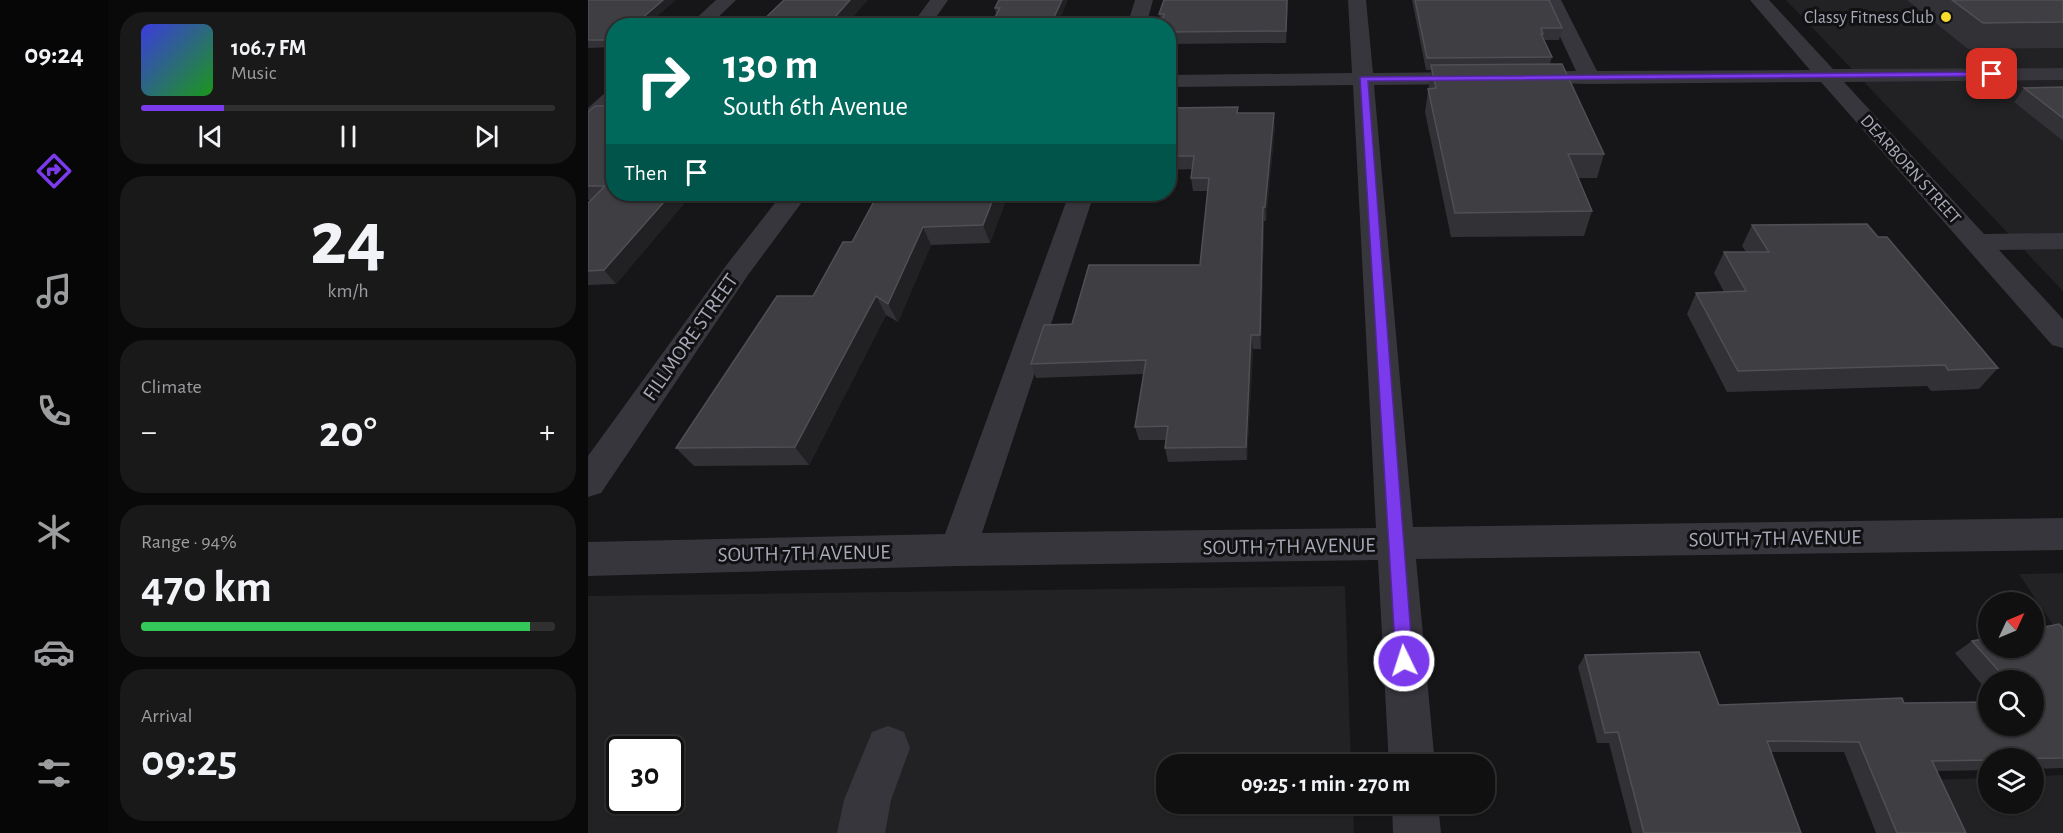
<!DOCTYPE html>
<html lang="en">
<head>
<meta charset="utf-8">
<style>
	:root { --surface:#101011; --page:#19191a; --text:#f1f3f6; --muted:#9c9d9f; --line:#303031; --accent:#7c3aed }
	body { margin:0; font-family:"Alegreya Sans",sans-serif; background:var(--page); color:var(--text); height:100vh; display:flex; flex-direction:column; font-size:22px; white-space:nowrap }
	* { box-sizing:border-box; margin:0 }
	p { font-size:20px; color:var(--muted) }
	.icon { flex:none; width:33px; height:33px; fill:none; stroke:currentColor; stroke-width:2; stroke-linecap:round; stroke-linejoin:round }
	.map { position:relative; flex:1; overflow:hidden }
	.panel { display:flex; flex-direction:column; gap:12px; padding:12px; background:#090909; width:480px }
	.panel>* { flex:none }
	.guide { position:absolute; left:18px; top:18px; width:570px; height:183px; border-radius:24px; box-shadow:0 2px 4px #0004,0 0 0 2px var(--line); background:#00695c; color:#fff; overflow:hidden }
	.needle { width:39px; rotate:46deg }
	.controls { position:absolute; left:1390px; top:592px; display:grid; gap:12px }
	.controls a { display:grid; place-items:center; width:66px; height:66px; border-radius:50%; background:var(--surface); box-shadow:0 2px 4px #0004,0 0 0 2px var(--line); font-size:30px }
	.speed { position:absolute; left:18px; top:736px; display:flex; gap:12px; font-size:30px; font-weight:700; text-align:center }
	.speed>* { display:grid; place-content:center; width:78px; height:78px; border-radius:50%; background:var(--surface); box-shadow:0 2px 4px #0004,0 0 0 2px var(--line); line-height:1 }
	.speed .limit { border:3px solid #111; border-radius:9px; background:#fff; color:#111 }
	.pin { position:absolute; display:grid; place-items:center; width:51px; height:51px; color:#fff; margin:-26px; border-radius:12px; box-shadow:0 3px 9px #0006 }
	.me { position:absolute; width:66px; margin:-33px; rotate:356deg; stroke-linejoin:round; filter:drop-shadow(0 0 4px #0008) }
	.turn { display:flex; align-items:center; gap:21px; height:126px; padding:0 18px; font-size:27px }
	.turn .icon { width:78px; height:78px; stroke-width:2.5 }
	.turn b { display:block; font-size:42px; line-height:51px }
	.then { display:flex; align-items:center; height:57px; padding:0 18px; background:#0003; gap:12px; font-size:22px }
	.big { font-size:45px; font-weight:600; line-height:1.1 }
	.panel .card { flex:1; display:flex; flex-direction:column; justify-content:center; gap:9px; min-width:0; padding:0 21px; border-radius:24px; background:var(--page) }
	.panel .dial { align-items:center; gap:0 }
	.dial b { font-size:78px; line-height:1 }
	.song { display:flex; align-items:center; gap:18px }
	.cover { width:72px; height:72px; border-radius:9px; background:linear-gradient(135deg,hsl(240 70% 55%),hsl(120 70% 35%)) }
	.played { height:6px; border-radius:3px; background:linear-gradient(90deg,var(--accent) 20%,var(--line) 20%) }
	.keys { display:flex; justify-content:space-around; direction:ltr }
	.heat { display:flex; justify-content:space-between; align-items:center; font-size:33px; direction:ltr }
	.charge { height:9px; border-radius:4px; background:linear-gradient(90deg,#34c759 94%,var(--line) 0) }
	.trip { position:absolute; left:568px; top:754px; width:339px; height:60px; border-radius:24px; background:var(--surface); box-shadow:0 2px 4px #0004,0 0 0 2px var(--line); font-weight:600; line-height:60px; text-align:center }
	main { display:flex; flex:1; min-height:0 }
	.tab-bar { display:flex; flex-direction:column; width:108px; justify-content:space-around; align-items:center; background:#060607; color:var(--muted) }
	.tab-bar .icon { width:42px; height:42px }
	.tab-bar .on { color:var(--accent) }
	.tab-bar b { font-size:27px; color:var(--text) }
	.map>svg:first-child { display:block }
	.built { fill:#222124; fill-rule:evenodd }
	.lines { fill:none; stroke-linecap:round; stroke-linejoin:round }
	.minor { fill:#37363d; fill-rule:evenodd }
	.wall { fill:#323135 }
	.shaded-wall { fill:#212023 }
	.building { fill:#3e3e43; stroke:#4f4f55; stroke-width:1.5 }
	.route { fill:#7c3aed; stroke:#51269a; stroke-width:1.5 }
	.poi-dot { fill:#f7dc2e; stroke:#111012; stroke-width:2 }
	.labels { text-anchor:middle; stroke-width:6; stroke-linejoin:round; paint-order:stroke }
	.far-poi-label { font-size:18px; fill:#a7a9b8; stroke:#111012; text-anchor:end }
	.far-street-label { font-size:18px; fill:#a7a9b8; stroke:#111012 }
	.street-label { font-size:21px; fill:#a7a9b8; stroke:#111012 }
</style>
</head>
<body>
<main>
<nav class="tab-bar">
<b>09:24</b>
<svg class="icon on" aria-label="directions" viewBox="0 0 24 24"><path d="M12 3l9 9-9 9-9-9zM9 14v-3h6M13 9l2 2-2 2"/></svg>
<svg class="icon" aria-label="music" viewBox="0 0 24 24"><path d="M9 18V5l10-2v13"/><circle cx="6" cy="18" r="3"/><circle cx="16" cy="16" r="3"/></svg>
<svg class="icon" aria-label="phone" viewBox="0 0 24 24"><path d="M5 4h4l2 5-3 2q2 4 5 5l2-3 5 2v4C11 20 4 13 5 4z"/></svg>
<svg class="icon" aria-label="climate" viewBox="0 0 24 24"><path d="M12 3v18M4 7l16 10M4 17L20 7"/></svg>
<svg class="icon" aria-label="car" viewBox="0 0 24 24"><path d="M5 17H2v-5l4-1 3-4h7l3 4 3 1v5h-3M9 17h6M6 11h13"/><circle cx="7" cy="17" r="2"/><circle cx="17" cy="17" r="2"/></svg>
<svg class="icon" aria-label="filters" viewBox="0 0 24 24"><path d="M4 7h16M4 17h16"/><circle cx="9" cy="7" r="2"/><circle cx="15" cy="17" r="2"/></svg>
</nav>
<section class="panel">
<div class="card">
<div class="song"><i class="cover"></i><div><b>106.7 FM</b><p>Music</p></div></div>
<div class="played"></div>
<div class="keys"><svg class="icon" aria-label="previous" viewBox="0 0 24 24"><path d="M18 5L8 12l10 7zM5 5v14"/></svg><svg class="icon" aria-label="pause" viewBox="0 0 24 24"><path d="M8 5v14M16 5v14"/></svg><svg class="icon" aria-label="next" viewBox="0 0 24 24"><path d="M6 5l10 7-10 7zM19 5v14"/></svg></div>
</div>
<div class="card dial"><b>24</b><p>km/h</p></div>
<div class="card"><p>Climate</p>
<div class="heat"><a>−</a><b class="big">20°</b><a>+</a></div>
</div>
<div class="card"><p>Range · 94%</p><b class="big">470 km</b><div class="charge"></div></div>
<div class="card"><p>Arrival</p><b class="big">09:25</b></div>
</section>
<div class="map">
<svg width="1475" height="833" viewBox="0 0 1475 833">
	<rect width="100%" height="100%" fill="#161517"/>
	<g class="built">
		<polygon points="1198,0 1475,0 1475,291"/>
		<polygon points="1475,573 1475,640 1431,574"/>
		<path d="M757,586l6,179h-184v39h186l1,29h-766v-237zM32,750h50v51h-50z"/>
		<polygon points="1475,775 1475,833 1368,833 1344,780 1401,778 1401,804 1446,804 1446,776"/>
	</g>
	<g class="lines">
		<g class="minor">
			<polygon points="128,0 148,0 121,26 100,26"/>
			<polygon points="342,0 360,0 342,26 323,26"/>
			<polygon points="547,0 565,0 558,26 539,26"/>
			<polygon points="760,0 778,0 785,73 885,72 892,74 895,78 892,82 885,84 786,85 825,527 1475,518 1475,550 828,559 847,765 801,765 790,560 370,566 0,576 0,542 357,534 481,194 506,194 394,533 788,528 765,85 580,87 580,75 764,73"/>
			<polygon points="955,0 973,0 1009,71 1222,70 1162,0 1181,0 1245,69 1475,68 1475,80 1256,82 1396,234 1475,233 1475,249 1411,250 1475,319 1475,348 1464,345 1233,82 1002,84 930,82 927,78 930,74 937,72 988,71"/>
			<polygon points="26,91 26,109 8,124 0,126 0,108 18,92"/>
			<polygon points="194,194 220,194 160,275 13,493 0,497 0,456 140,263"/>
			<polygon points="300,726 316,732 322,748 303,800 297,833 249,833 256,800 284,732"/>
			<polygon points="804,804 850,804 853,833 805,833"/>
		</g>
	</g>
	<g class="wall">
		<polygon points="0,0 26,26 26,47 0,48"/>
		<polygon points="480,0 408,14 407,8"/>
		<polygon points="576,0 700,0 698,43 580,44 580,26 573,26 571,14"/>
		<polygon points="824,0 961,0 974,28 971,40 956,40 964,57 962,64 1016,154 1009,178 990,178 1004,211 996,236 863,237 837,112 843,70 838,70"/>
		<polygon points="1319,0 1475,0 1475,48 1380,49"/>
		<polygon points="1475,87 1475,141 1426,102 1436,88"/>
		<polygon points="580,108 650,113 687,126 678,221 676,221 673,349 665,349 659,460 580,462 577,448 578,440 551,440 547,427 556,374 448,378 443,364 484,324 612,265 620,191 605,191 603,178 604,169 580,170"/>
		<polygon points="0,112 26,194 104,194 28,284 0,285 0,203 3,200 0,200"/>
		<polygon points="290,194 420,194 402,243 343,245 310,322 298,315 221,465 106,466 88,448 225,296 264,242"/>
		<polygon points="1164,225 1290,237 1410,368 1391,389 1343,391 1339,386 1139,392 1099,314 1108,293 1136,292 1126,273 1136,252 1158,252 1154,246"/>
		<polygon points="1475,628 1475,768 1446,769 1446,759 1401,759 1401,770 1348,771 1378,833 1288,833 1256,752 1183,752 1213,833 1044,833 1021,743 1009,743 990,667 997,655 1131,705 1316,703 1446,726 1446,681 1401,681 1401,693 1367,653 1384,641"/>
	</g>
	<g class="shaded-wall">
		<polygon points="75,0 88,0 58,26 45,26"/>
		<polygon points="262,0 280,0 257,26 239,26"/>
		<polygon points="474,0 480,0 469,26 462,26"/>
		<polygon points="699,0 700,5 698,43 698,31"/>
		<polygon points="686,113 687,126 678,221 677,207"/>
		<polygon points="83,194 104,194 28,284 16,270"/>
		<polygon points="407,194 420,194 402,243 395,225"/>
		<polygon points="675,207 676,221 673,349 672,335"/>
		<polygon points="335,227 343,245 310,322 300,304"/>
		<polygon points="288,296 298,315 221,465 207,447"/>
		<polygon points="663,335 665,349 659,460 658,447"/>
	</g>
	<g class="building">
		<polygon points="0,0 75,0 45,26 26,26 26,40 0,40"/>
		<polygon points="196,0 262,0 239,26 169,26"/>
		<polygon points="411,0 474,0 462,26 402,26 412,8 407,8"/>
		<polygon points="576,0 699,0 698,31 580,32 580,26 573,26 576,14 571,14"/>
		<polygon points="827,0 961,0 974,28 953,28 955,34 953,34 964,57 839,58"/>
		<polygon points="1364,0 1475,0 1475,22 1395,23"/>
		<polygon points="974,64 1016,154 980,154 1004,211 867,213 840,89 848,88 843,65"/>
		<polygon points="1475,87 1475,118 1436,88"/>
		<polygon points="7,106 26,106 26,194 83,194 16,270 0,271 0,203 17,186 0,186 0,112"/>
		<polygon points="650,107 649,113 686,113 677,207 675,207 672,335 663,335 658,447 577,448 580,426 547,427 558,360 443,364 456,325 484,324 501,265 612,265 621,178 603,178 606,156 580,156 580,108"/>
		<polygon points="290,194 407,194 395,225 335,227 300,304 288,296 207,447 88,448 189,296 225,296 255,242 264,242"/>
		<polygon points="1279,224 1290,237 1299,237 1410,368 1360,370 1357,365 1150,371 1108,293 1158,291 1136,252 1181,252 1164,225"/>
		<polygon points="1471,624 1475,628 1475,758 1401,759 1401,760 1344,761 1378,833 1309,833 1271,742 1179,741 1213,833 1056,833 1030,732 1017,733 997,655 1111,652 1131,705 1314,698 1316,703 1401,702 1401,726 1446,726 1446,681 1420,681 1384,641 1401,638 1401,648 1446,648 1446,629"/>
	</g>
	<polygon class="route" points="1404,72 1408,74 1407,76 780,81 825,661 822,666 816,669 810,666 808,661 772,77"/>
	<circle class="poi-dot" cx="1358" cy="17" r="6"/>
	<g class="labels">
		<g class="far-poi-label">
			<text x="1346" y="23">Classy Fitness Club</text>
		</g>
		<g class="far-street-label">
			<text transform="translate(1323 169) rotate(48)" y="6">DEARBORN STREET</text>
		</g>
		<g class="street-label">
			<text transform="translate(102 337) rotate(-55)" y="7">FILLMORE STREET</text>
			<text transform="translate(1187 538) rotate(-1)" y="7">SOUTH 7TH AVENUE</text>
			<text transform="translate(701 546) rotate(-1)" y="7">SOUTH 7TH AVENUE</text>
			<text transform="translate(216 553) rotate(-1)" y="7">SOUTH 7TH AVENUE</text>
		</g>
	</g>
</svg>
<div class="controls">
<a><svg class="needle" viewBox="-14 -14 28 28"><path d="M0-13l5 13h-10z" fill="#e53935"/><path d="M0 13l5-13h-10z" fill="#9c9d9f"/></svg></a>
<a><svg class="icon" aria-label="search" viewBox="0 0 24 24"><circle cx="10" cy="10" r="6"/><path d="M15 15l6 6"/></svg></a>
<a><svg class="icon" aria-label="layers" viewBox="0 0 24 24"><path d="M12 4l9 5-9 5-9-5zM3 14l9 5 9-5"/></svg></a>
</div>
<div class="speed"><div class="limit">30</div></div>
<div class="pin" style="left:1404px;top:74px;background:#d93025"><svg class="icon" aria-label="arrive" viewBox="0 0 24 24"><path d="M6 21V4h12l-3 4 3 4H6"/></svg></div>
<svg class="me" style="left:816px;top:661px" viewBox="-20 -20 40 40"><circle r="17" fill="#7c3aed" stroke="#fff" stroke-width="3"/><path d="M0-11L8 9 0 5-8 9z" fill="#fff"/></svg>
<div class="trip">09:25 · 1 min · 270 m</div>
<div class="guide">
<div class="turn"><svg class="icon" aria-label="right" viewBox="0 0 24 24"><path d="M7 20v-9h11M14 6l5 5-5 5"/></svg><div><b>130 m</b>South 6th Avenue</div></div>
<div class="then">Then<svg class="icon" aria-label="arrive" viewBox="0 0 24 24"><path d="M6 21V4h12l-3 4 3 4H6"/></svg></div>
</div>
</div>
</main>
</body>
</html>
